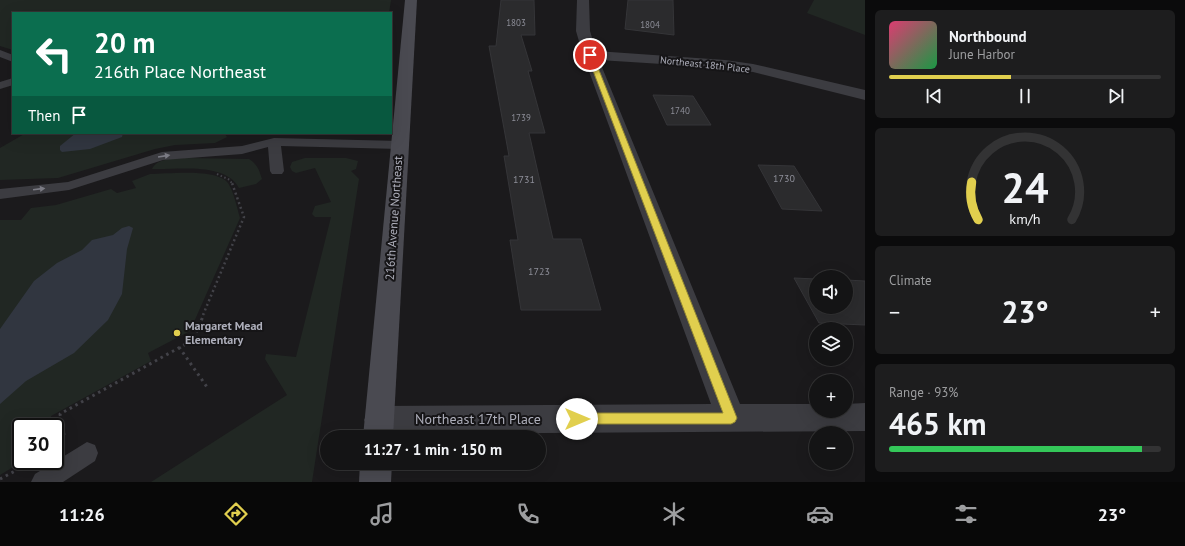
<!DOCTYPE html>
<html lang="en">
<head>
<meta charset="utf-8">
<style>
	:root { --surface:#141415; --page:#1d1d1e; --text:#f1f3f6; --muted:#9d9ea0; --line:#333334; --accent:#e1cf4e }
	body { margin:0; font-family:"PT Sans",sans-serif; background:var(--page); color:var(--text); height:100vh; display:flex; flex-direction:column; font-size:15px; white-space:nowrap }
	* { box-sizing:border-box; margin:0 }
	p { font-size:13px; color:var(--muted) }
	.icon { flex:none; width:22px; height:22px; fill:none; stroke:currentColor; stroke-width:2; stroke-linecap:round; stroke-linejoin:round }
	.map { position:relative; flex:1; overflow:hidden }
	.details { display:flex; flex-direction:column; gap:10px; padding:10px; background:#0b0b0c; width:320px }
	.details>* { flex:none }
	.guide { position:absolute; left:12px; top:12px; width:380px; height:122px; border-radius:0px; box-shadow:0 4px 16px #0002,0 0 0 1px var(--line); background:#0b6e4f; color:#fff; overflow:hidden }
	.controls { position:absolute; left:809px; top:270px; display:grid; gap:8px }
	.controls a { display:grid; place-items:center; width:44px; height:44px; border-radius:50%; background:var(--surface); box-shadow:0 4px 16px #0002,0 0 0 1px var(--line); font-size:20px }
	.speed { position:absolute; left:12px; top:418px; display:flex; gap:8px; font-size:20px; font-weight:700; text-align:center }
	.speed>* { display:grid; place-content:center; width:52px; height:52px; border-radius:50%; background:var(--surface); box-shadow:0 4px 16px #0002,0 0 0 1px var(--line); line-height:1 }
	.speed .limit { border:2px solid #111; border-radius:6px; background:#fff; color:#111 }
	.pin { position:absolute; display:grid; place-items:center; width:34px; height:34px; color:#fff; margin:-17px; border:2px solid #fff; border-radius:50%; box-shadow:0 1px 4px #0007 }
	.me { position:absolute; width:44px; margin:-22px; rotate:90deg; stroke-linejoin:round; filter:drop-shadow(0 0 3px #0008) }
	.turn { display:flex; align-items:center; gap:14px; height:84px; padding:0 16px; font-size:18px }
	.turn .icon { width:52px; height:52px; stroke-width:2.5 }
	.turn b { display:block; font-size:28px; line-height:34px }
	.then { display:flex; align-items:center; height:38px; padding:0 16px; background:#0003; gap:8px; font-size:15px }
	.big { font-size:30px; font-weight:600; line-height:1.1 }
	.details .widget { flex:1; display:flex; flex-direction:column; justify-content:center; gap:6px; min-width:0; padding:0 14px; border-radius:6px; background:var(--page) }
	.details .dial { align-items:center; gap:0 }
	.dial svg { height:104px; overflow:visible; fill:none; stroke:var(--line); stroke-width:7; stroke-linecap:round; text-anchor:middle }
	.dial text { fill:var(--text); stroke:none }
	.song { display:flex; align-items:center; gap:12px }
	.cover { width:48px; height:48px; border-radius:6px; background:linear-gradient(135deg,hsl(340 70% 55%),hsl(140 70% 35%)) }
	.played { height:4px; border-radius:2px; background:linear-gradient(90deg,var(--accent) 45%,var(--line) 45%) }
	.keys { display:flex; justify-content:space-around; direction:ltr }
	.heat { display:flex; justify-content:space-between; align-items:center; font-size:22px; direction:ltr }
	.charge { height:6px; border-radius:3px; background:linear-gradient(90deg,#34c759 93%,var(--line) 0) }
	.trip { position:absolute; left:320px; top:430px; width:226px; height:40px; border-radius:20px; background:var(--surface); box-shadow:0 4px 16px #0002,0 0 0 1px var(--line); font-weight:600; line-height:40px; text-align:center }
	.tab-bar { display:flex; height:64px; justify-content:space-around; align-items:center; background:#080808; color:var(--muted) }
	.tab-bar .icon { width:28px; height:28px }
	.tab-bar .selected { color:var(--accent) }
	.tab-bar b { font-size:18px; color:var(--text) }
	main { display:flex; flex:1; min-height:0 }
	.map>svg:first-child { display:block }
	.green { fill:#212723 }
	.water { fill:#313640 }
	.building { fill:#2b2b2d; stroke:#353538 }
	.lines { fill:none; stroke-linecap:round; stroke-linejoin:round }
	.path-far2 { stroke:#424248; stroke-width:2; stroke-dasharray:1.5 2.5; stroke-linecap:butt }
	.path-far1 { stroke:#424248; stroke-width:2.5; stroke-dasharray:2 3; stroke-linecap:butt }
	.path { stroke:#424248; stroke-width:3; stroke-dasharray:2.5 4; stroke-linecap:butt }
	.lane { fill:#3c3c41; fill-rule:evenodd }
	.street { fill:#3c3c41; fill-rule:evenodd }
	.secondary { fill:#4a4a51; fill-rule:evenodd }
	.oneway { fill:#7b7b84 }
	.route { fill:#e1cf4e; stroke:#928733 }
	.poi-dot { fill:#e1cf4e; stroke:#161517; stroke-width:1.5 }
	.labels { text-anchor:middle; stroke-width:4; stroke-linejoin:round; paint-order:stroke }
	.far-number-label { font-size:9px; fill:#8d8e98 }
	.far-street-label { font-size:10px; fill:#aeafbb; stroke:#161517 }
	.number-label { font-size:10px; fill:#8d8e98 }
	.street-label { font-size:12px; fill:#aeafbb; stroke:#161517 }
	.poi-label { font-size:12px; font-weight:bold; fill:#aeafbb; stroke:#161517; text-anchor:start }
	.near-street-label { font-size:14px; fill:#aeafbb; stroke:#161517 }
</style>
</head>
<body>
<main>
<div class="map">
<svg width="865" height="482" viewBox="0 0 865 482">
	<rect width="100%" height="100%" fill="#1b1a1c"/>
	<g class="green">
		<polygon points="0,0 391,0 389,13 13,13 13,50 0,46"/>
		<polygon points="814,0 865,0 865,35 807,13"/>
		<polygon points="26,133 224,133 227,137 215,143 175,145 155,149 58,178 0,180 0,148"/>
		<path d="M184,158l65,1c9,6 10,11 13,20l-6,5 -17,4c-14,-26 -61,-18 -87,-19 5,-11 21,-10 32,-11z"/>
		<polygon points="305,158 346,158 358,161 356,169 351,171 359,179 312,482 151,482 287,395 265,359 266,354 296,357 331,217 315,217 312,214 315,206 331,202 315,168 296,173 292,171 290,167 292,162"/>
		<path d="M150,174c19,0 66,-6 78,9 6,9 9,25 12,35l-50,113 -42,22 3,8 -100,55 2,11h-32v34h2l-23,14v-255h21l10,-12 25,-3 55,-16 6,4 19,-5 -4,-7z"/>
	</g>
	<g class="water">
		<polygon points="76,133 123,133 122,137 90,149 62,152 60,150 60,146"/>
		<polygon points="129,226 133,228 127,249 122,294 108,320 74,353 26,381 0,404 0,329 34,281 57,263 82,250 92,240 113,235 122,228"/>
	</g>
	<g class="building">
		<polygon points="501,0 534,0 535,35 521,35 532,71 528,71 545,133 529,133 553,239 581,239 601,310 521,310 510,240 518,240 504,156 509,156 489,46 496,46"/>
		<polygon points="628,0 673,0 674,35 625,29"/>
		<polygon points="653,95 693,96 711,125 667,125"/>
		<polygon points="758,165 794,166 822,211 782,209"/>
		<polygon points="794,278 816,279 816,307 846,307 846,280 865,281 865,325 819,323"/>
	</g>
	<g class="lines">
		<polyline class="path-far2" points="217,174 230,180 232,184"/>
		<polyline class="path-far1" points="203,315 244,217 232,183"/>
		<g class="path">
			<polyline points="179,347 207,387"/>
			<polyline points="64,435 60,414 193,340 204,314"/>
			<polyline points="0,479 17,470"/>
		</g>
		<g class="lane">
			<polygon points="0,50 13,55 13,62 0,57"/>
			<polygon points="13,78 13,85 0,89 0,82"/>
			<polygon points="274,138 400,141 407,145 400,149 281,146 284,171 282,174 272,174 270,171 268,147 242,154 163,160 69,190 0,199 0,189 68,182 162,152 242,146"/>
			<polygon points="87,442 95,445 98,453 95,461 63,482 31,482 35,474"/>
		</g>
		<polygon class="street" points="577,0 589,0 590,31 596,51 725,60 753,64 865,90 865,100 753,72 725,68 599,60 740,404 816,404 816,411 846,411 846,404 865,403 865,431 379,434 369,430 364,420 369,410 379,406 711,404 583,55 576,31"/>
		<g class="secondary">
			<polygon points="405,0 417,0 393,437 363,437"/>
			<polygon points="360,463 392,463 391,482 359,482"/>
		</g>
	</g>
	<defs><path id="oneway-solid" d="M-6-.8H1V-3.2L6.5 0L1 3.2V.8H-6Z"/></defs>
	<g class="oneway">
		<use href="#oneway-solid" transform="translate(164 156) rotate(-9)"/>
		<use href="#oneway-solid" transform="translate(39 189) rotate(-7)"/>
	</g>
	<polygon class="route" points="590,53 593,55 737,418 735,422 731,424 577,424 573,423 571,419 573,415 577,413 723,413 587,55"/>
	<circle class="poi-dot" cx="177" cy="333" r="4"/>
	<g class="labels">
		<g class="far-number-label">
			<text x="516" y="26">1803</text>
			<text x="650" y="28">1804</text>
			<text x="680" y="114">1740</text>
			<text x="521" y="121">1739</text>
		</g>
		<g class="far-street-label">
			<text transform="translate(705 64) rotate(6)" y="4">Northeast 18th Place</text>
		</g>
		<g class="number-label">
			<text x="784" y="182">1730</text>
			<text x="524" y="183">1731</text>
			<text x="539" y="275">1723</text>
		</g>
		<g class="street-label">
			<text transform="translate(394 218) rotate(-86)" y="4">216th Avenue Northeast</text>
		</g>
		<g class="poi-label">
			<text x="185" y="330">Margaret Mead<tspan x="185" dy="14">Elementary</tspan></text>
		</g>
		<g class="near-street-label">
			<text x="478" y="424">Northeast 17th Place</text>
		</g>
	</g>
</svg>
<div class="controls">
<a><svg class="icon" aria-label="sound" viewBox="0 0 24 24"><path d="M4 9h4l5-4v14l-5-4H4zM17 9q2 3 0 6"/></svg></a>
<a><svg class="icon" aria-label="layers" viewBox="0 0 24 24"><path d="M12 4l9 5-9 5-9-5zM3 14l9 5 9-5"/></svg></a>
<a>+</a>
<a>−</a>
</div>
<div class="speed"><div class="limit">30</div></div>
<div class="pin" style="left:590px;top:55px;background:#d93025"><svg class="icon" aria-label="arrive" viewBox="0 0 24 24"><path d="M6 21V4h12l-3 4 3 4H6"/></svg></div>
<svg class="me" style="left:577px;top:419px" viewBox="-20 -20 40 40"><circle r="19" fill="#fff"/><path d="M0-13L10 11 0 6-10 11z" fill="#e1cf4e"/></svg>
<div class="trip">11:27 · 1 min · 150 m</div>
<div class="guide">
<div class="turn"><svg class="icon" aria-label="left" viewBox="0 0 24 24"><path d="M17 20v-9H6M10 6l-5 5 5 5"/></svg><div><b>20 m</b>216th Place Northeast</div></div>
<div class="then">Then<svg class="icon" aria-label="arrive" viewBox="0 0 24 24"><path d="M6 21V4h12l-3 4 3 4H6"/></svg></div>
</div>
</div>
<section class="details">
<div class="widget">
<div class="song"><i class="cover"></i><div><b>Northbound</b><p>June Harbor</p></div></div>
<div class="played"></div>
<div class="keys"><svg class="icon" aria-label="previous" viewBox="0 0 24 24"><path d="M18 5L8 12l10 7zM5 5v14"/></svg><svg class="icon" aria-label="pause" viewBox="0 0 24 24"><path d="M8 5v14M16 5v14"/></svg><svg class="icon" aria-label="next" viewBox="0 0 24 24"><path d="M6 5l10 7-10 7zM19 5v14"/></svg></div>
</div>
<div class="widget dial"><svg viewBox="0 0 100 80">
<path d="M14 69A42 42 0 1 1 86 69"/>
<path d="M14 69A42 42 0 0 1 9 40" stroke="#e1cf4e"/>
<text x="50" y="56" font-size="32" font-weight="700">24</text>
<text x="50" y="72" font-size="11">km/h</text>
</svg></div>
<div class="widget"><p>Climate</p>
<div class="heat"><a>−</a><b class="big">23°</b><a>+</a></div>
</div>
<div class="widget"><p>Range · 93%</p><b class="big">465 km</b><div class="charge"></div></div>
</section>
</main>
<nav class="tab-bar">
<b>11:26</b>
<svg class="icon selected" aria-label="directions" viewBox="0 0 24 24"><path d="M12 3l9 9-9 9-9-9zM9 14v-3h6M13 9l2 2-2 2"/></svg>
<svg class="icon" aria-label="music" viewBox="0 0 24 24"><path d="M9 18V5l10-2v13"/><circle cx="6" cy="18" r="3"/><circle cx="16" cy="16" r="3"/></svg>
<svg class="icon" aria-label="phone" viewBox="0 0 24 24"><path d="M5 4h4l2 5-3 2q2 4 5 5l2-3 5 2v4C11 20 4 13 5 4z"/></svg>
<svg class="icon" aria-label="climate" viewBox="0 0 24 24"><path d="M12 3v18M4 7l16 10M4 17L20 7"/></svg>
<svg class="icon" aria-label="car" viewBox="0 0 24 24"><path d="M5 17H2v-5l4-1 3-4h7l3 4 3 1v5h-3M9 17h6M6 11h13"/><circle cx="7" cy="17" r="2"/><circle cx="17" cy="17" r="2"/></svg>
<svg class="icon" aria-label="filters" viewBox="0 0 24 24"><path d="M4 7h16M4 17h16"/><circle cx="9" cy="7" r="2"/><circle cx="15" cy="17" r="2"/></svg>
<b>23°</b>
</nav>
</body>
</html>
